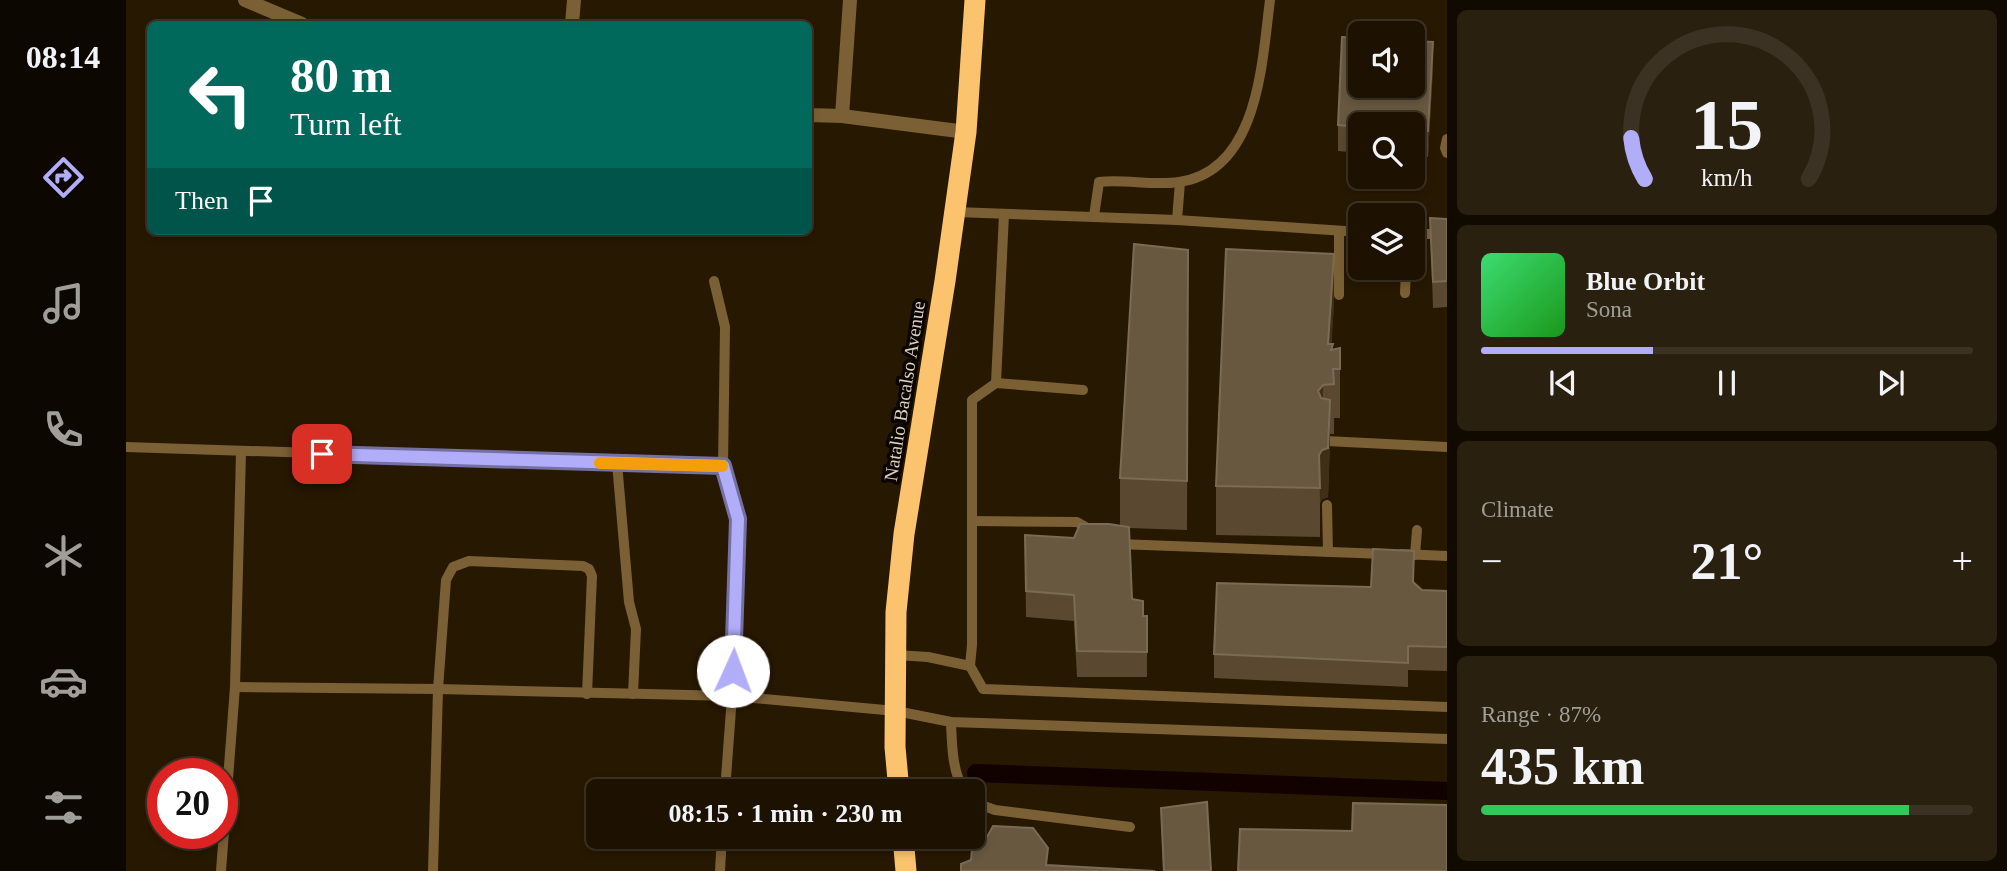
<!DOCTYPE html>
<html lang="en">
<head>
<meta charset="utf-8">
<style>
	:root { --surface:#1d1201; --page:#2a2010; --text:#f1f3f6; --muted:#a09e99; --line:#3b3223; --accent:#b2adf9 }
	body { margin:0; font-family:"Times New Roman",serif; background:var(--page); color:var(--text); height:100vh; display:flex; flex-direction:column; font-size:26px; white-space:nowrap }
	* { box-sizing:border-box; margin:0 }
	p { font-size:23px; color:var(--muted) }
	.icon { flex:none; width:38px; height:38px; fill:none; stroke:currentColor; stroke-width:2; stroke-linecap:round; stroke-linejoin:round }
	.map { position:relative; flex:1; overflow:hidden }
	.details { display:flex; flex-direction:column; gap:10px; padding:10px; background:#100a01; width:560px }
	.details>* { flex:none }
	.hud { position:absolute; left:21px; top:21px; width:665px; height:214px; border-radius:10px; box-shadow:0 4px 10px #0003,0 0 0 2px var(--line); background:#00695c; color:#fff; overflow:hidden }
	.fabs { position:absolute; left:1222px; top:21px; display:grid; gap:14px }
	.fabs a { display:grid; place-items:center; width:77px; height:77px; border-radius:10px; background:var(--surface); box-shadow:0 4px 10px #0003,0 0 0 2px var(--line); font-size:35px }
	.speed { position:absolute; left:21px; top:758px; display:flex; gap:14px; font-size:35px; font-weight:700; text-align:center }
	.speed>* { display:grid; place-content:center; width:91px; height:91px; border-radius:50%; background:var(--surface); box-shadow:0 4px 10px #0003,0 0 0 2px var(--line); line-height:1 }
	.speed .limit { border:10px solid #d22; background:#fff; color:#111 }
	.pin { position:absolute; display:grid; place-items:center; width:60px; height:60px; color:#fff; margin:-30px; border-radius:14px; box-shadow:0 4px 10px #0006 }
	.me { position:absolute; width:77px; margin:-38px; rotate:2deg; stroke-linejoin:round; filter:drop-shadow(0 0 5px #0008) }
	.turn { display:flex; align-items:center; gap:24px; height:147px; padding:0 28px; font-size:32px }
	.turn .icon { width:91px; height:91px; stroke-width:2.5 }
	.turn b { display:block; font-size:49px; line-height:60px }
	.then { display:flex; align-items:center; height:66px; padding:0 28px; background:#0003; gap:14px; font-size:26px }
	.big { font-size:52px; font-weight:600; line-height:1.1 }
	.details .tile { flex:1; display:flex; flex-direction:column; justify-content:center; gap:10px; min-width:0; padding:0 24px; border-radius:10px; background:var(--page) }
	.details .dial { align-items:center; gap:0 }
	.dial svg { height:182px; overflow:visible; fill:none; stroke:var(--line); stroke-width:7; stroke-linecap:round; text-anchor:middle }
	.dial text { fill:var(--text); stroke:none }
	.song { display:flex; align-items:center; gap:21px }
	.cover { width:84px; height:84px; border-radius:10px; background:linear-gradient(135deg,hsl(140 70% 55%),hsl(120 70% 35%)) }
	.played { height:7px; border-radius:4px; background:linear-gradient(90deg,var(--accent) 35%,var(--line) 35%) }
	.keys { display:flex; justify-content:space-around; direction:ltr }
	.heat { display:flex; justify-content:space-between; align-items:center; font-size:38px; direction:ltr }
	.charge { height:10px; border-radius:5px; background:linear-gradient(90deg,#34c759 87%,var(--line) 0) }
	.trip { position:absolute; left:460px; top:779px; width:399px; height:70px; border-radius:10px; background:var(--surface); box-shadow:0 4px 10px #0003,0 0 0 2px var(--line); font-weight:600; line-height:70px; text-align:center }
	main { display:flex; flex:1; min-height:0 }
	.tabs { display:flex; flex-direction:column; width:126px; justify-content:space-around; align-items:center; background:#0c0700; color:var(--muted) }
	.tabs .icon { width:49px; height:49px }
	.tabs .active { color:var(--accent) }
	.tabs b { font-size:32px; color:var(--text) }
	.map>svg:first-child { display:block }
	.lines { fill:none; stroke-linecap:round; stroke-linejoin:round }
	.canal { stroke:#110200; stroke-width:18 }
	.lane { stroke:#7b5f35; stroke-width:10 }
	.street { stroke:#7b5f35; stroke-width:14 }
	.highway { stroke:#fbc36d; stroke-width:21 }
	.wall { fill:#5a4930 }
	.shaded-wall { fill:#402f17 }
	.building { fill:#685840; stroke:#7a6b54; stroke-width:2 }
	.route-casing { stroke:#7470a2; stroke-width:18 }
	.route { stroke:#b2adf9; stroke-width:12 }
	.slow { stroke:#f59e0b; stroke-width:12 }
	.labels { text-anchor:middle; stroke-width:7; stroke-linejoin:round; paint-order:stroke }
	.street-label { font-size:19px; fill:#dcd1c3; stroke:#0b0500 }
</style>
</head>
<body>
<main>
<nav class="tabs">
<b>08:14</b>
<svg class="icon active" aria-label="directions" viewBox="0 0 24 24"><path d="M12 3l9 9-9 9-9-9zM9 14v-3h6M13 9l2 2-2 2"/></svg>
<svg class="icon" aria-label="music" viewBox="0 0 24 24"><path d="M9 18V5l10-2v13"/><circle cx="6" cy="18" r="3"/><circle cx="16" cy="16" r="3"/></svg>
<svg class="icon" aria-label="phone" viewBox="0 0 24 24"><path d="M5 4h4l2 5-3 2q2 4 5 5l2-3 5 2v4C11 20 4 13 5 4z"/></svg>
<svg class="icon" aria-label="climate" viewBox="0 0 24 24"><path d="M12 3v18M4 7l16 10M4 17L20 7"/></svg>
<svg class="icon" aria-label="car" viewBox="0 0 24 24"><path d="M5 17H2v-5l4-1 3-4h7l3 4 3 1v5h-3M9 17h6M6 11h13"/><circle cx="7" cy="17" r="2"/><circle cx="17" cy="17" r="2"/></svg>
<svg class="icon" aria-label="filters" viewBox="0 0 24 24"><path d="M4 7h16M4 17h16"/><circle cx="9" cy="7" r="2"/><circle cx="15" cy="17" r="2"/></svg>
</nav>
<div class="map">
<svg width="1321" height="871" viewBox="0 0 1321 871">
	<rect width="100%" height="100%" fill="#271801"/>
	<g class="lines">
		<polyline class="canal" points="850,773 1321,791"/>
		<g class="lane">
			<polyline points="1321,139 1319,148 1321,153"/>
			<polyline points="829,212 1051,220 1234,232"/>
			<path d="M968,216l5,-34c26,-3 54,4 80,0 80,-11 83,-121 91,-182"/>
			<polyline points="1051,220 1054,182"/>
			<polyline points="1213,232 1213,295"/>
			<polyline points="1286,234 1321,234"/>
			<polyline points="588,281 599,327 597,466"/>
			<polyline points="1279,293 1280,268"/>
			<polyline points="870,383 878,214"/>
			<polyline points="1200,441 1321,447"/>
			<polyline points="0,447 597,466 612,519 606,696 599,791"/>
			<polyline points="491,463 503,602 510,629 507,694"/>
			<polyline points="1201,505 1202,552"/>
			<polyline points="847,521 951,522 965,530"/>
			<polyline points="992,544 1259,554"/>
			<polyline points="1275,554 1321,556"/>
			<polyline points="1289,555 1291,530"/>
			<polyline points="770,655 802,657 844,666 857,689 1321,707"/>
			<polyline points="844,666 846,645 846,400 870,383 957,390"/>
			<polyline points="109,687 312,689 606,696 770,711 825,722 1321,739"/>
			<path d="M825,722c1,24 1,48 13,69"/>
			<polyline points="847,802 869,810 1004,827"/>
			<polyline points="95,871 109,687 115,452"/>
			<polyline points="307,871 312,689 320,580 327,567 343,561 457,566 463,569 466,576 461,694"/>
			<polyline points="594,871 596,836"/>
		</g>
		<g class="street">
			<polyline points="119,0 176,24"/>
			<polyline points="446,24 448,0"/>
			<polyline points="682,115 716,116 840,132"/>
			<polyline points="716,116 724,0"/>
		</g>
		<g class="highway">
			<polyline points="773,791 769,747 770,612 778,534 819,281 840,132 849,0"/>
			<polyline points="777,836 780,871"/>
		</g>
	</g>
	<g class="wall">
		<polygon points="1307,68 1302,157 1286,156 1286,124 1234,124 1234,153 1212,151 1212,125"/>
		<polygon points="1304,218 1321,219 1321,307 1307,308"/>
		<polygon points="1062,250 1061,530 1003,528 1006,599 1017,616 1021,616 1021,677 951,677 948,621 900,617 899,535 948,538 994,526 994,478"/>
		<polygon points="1208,304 1205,344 1207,350 1214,348 1214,418 1208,418 1208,434 1204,434 1202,497 1196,499 1194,503 1194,537 1090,535 1090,486"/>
		<polygon points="1288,582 1296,590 1321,591 1321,671 1282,670 1282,687 1088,678 1088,654 1245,587"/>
		<polygon points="1035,808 1085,871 1037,871"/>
	</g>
	<g class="shaded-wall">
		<polygon points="1307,42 1307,68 1302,157 1302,131"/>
		<polygon points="1208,254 1208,304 1203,385 1202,344"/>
		<polygon points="1197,385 1197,434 1192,391"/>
		<polygon points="1204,400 1204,449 1202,497 1196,499 1194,503 1193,455 1196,450"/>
	</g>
	<g class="building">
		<polygon points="1216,37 1234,38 1234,86 1286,86 1286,41 1307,42 1302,131 1286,130 1286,124 1234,124 1234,127 1212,125"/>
		<polygon points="1304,218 1321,219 1321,281 1307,282"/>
		<polygon points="1008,244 1062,250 1061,481 994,478"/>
		<polygon points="1100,249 1208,254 1202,344 1207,344 1205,350 1214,348 1214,369 1207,369 1208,384 1197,385 1192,391 1195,398 1204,400 1202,448 1196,450 1193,455 1194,488 1090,486"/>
		<polygon points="954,524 983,524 1003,527 1006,599 1017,601 1017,616 1021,616 1021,652 951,651 948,595 900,591 899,535 948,538"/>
		<polygon points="1247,549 1288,551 1287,582 1296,590 1321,591 1321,647 1282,646 1282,663 1088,654 1091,583 1245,587"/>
		<polygon points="1081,802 1085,871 1038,871 1035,808"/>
		<polygon points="1227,803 1321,805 1321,871 1112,871 1114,829 1226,831"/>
		<polygon points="867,826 907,828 922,848 920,865 1029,871 835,871 835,864 845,860 847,840 860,839"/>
	</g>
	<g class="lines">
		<defs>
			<polyline id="route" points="196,454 597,466 612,519 607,671"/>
		</defs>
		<use href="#route" class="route-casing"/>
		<use href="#route" class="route"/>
		<polyline class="slow" points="474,463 596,466"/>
	</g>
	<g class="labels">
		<g class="street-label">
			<text transform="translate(778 391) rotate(-81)" y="7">Natalio Bacalso Avenue</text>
		</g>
	</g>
</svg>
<div class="fabs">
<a><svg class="icon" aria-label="sound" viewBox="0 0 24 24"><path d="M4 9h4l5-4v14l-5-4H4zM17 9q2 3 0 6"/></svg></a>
<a><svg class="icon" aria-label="search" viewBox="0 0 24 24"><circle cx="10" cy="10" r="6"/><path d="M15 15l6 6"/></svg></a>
<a><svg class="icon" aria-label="layers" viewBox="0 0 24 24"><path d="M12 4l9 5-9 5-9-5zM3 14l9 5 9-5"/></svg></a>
</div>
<div class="speed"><div class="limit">20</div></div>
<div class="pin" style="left:196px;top:454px;background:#d93025"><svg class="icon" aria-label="arrive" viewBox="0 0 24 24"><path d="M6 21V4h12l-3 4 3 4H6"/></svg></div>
<svg class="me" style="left:607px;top:671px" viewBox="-20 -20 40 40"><circle r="19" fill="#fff"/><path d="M0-13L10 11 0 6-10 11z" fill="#b2adf9"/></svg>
<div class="trip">08:15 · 1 min · 230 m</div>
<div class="hud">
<div class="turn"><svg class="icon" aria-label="left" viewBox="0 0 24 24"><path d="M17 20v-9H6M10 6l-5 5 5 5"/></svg><div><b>80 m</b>Turn left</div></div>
<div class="then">Then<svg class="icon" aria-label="arrive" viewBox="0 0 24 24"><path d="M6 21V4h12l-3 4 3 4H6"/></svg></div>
</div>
</div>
<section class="details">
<div class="tile dial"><svg viewBox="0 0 100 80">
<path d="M14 69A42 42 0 1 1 86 69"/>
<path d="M14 69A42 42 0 0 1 8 51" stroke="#b2adf9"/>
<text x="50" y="56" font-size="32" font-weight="700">15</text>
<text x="50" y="72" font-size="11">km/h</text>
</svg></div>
<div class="tile">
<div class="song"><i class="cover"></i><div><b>Blue Orbit</b><p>Sona</p></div></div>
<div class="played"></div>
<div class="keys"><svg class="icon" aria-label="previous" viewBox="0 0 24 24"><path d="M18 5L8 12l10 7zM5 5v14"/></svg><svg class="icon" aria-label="pause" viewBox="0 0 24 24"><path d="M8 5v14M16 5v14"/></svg><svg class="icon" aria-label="next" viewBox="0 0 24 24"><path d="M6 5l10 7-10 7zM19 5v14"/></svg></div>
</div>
<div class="tile"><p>Climate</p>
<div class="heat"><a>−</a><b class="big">21°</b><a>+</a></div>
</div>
<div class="tile"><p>Range · 87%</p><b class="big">435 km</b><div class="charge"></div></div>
</section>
</main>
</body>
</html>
